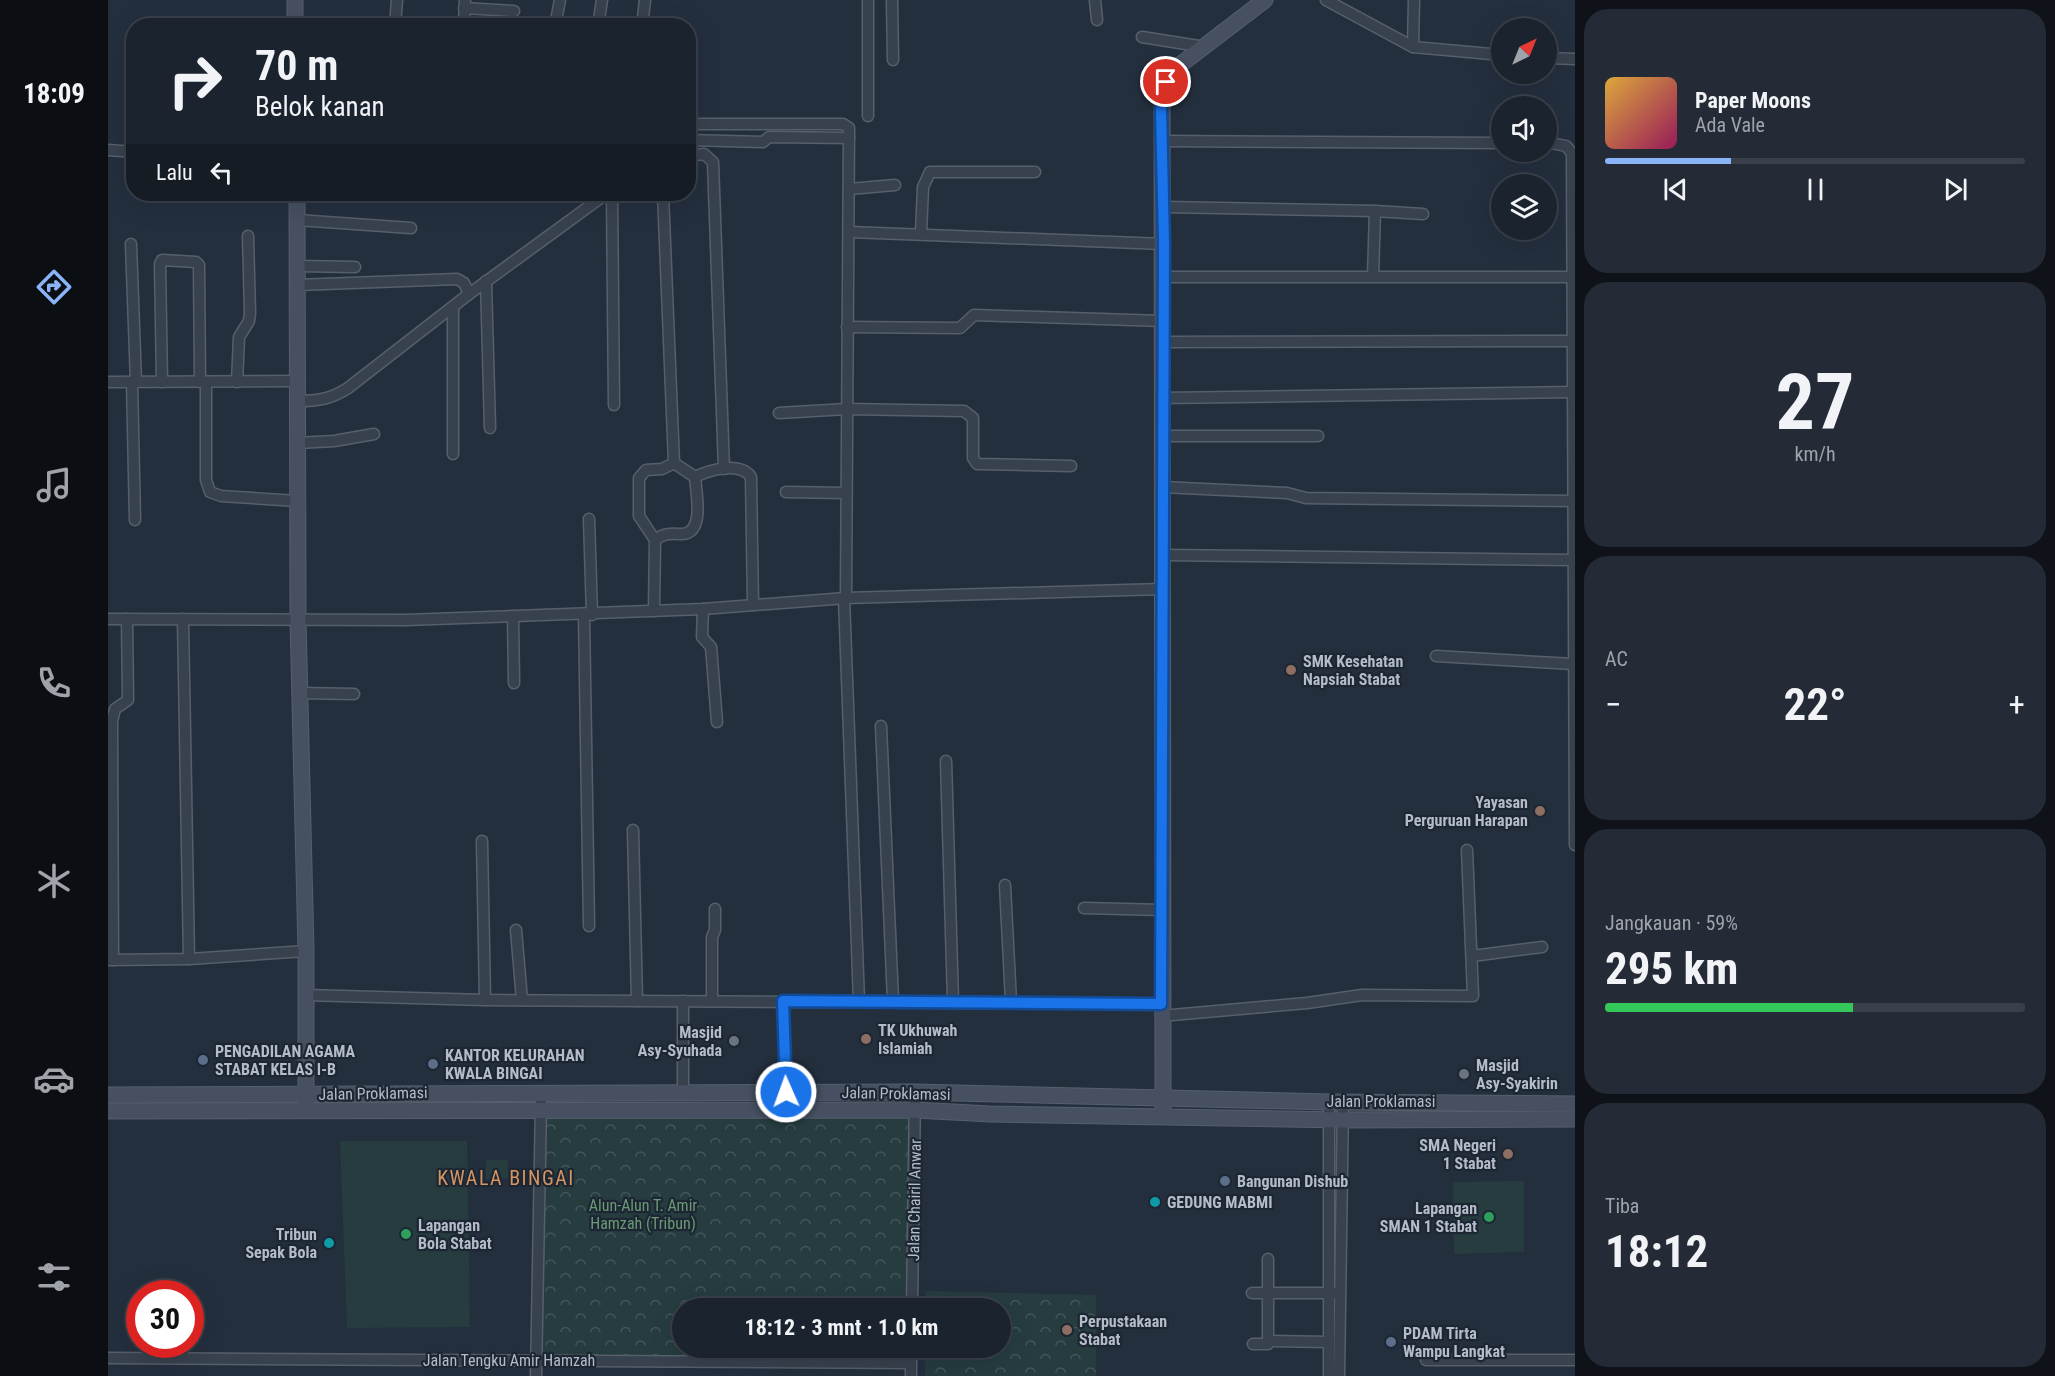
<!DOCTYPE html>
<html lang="id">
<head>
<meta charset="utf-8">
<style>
	:root { --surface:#1b232e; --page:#242b36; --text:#f1f3f6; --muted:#a0a4aa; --line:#39404a; --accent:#8ab4f8 }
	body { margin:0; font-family:"Roboto Condensed",sans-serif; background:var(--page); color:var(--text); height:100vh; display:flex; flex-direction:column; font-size:22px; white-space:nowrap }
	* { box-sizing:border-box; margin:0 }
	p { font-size:20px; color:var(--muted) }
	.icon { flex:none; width:33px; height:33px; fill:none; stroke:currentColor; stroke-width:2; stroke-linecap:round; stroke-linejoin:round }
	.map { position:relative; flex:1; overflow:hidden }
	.panel { display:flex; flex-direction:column; gap:9px; padding:9px; background:#0f1319; width:480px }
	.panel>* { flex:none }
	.top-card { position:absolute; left:18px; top:18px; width:570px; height:183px; border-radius:24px; box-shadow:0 6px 24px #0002,0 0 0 2px var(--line); background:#1b232e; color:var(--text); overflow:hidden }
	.needle { width:39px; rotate:43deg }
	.buttons { position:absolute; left:1383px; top:18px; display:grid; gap:12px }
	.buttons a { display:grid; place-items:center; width:66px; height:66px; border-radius:50%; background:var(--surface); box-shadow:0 6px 24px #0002,0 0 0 2px var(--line); font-size:30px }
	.speed { position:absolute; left:18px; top:1280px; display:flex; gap:12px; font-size:30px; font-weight:700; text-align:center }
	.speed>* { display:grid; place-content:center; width:78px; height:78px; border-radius:50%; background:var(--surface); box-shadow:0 6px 24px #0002,0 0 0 2px var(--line); line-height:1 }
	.speed .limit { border:9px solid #d22; background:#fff; color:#111 }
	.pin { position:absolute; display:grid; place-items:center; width:51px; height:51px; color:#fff; margin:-26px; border:3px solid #fff; border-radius:50%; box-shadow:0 2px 6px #0007 }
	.me { position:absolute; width:66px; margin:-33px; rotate:358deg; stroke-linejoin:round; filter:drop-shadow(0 0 4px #0008) }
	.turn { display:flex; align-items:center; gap:21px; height:126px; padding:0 30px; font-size:27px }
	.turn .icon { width:78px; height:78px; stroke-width:2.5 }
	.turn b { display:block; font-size:42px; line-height:51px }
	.then { display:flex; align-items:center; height:57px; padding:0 30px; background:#0003; gap:12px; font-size:22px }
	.big { font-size:45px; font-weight:700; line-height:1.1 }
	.panel .widget { flex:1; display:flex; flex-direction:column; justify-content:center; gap:9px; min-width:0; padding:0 21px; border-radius:24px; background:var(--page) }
	.panel .dial { align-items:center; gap:0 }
	.dial b { font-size:78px; line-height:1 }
	.song { display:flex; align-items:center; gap:18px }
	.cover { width:72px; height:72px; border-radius:9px; background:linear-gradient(135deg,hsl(40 70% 55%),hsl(330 70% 35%)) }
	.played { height:6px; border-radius:3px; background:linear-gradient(90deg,var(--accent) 30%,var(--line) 30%) }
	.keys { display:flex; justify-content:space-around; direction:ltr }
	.heat { display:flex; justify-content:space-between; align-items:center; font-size:33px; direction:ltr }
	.charge { height:9px; border-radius:4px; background:linear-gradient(90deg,#34c759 59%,var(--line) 0) }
	.trip { position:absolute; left:564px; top:1298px; width:339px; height:60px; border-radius:30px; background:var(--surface); box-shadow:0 6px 24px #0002,0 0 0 2px var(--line); font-weight:700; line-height:60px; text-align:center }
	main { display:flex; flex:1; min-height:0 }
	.dock { display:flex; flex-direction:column; width:108px; justify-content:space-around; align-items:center; background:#0b0e12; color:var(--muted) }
	.dock .icon { width:42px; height:42px }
	.dock .active { color:var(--accent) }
	.dock b { font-size:27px; color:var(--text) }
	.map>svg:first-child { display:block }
	.grass { fill:#263c3f }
	.forest { fill:url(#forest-crowns) }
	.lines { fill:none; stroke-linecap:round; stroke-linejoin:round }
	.street-casing { stroke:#565f6c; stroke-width:13 }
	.secondary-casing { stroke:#565f6c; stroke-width:17 }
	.street { stroke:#38414e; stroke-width:10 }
	.secondary { stroke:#465061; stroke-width:15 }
	.route-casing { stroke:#114b97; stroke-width:15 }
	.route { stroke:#1a73e8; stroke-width:10 }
	.education-dot { fill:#8d6e63; stroke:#1d2633; stroke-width:2 }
	.worship-dot { fill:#6b7280; stroke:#1d2633; stroke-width:2 }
	.service-dot { fill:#5c6f8a; stroke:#1d2633; stroke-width:2 }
	.culture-dot { fill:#0f9aa8; stroke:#1d2633; stroke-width:2 }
	.leisure-dot { fill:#2e9e5b; stroke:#1d2633; stroke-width:2 }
	.labels { text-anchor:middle; stroke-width:4.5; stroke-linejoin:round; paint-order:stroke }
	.poi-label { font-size:16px; font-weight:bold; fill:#b4bcc9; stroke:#1d2633; text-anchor:start }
	.street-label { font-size:16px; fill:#b4bcc9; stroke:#1d2633 }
	.park-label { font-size:16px; fill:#6b9a76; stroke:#1d2633 }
	.quarter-label { font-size:20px; letter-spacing:1.5px; fill:#d59563; stroke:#1d2633 }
</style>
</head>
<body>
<main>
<nav class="dock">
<b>18:09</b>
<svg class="icon active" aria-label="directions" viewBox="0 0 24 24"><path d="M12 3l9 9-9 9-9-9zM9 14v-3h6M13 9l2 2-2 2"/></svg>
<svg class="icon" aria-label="music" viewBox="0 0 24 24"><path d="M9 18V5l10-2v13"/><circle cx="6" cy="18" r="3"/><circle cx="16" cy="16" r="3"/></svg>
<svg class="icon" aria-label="phone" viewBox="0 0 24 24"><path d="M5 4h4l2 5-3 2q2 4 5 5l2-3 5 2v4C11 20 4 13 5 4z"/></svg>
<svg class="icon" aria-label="climate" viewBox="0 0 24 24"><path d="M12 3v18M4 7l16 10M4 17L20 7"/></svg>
<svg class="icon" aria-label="car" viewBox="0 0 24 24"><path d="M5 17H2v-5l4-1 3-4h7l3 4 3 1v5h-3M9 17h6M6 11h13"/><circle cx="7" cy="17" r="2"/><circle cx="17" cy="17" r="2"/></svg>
<svg class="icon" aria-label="filters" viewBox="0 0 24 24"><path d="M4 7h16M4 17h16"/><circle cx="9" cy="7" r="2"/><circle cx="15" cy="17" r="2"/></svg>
</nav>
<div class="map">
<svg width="1467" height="1376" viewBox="0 0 1467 1376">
	<defs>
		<pattern id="forest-crowns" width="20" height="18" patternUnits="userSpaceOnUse" patternTransform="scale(1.5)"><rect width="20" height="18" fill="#263c3f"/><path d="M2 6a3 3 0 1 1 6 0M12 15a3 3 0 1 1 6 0" fill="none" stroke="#435659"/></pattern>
	</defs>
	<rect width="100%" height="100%" fill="#242f3e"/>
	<g class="grass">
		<polygon points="232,1141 359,1141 362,1327 239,1328"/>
		<polygon points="378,1160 400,1160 400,1178 378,1179"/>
		<polygon points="1416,1181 1416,1252 1346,1254 1345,1182"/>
	</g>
	<g class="forest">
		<polygon points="435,1111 802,1111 797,1308 574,1308 574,1347 796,1347 796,1362 430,1358"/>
		<polygon points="817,1291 988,1295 988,1376 817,1376 817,1347 892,1347 892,1308 817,1308"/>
	</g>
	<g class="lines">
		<defs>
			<g id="street">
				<polyline points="760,0 760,116"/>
				<polyline points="784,0 785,60"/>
				<polyline points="987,0 989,20"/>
				<polyline points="1218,0 1305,47 1394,55"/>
				<polyline points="356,8 406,11"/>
				<polyline points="287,26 289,0"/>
				<polyline points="356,26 357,0"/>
				<polyline points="447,26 452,0"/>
				<polyline points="490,26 494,0"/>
				<polyline points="534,26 537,0"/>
				<polyline points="1034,37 1097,47"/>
				<polyline points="1305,47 1306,0"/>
				<polyline points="1438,58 1467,59"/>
				<polyline points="580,124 735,124 741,128 738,598"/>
				<polyline points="580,140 655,142 661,137 741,138"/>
				<polyline points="1053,141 1394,143"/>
				<polyline points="1438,142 1458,146 1464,153 1467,845"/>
				<polyline points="0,150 26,152"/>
				<polyline points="580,156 596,154 605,162 616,469"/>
				<polyline points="741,189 787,185"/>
				<polyline points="504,194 506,405"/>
				<polyline points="555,194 566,463"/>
				<polyline points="1056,207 1267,211 1315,214"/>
				<polyline points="189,220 303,228"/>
				<polyline points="742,232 1056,244"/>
				<polyline points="813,233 815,187 822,172 927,172"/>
				<polyline points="23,244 28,382"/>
				<polyline points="189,266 247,267"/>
				<polyline points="1055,277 1465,277"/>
				<polyline points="1265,277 1267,211"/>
				<polyline points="378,281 382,428"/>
				<polyline points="189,285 349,279 356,283 361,294"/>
				<polyline points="739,327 852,328 866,315 1055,321"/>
				<polyline points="1055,342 1466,341"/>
				<polyline points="0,382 191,381"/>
				<polyline points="24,382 27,520"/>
				<polyline points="54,382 52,264 54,260 88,262 91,265 92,382"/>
				<polyline points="98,382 98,480 102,492 113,496 190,501"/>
				<polyline points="129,382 131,337 141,321 142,313 140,236"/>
				<polyline points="1054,398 1466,392"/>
				<path d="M190,401c20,0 33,-2 50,-13l121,-94 137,-100"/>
				<polyline points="671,413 738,409 856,411 865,418 865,458 869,464 963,466"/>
				<polyline points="1054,436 1210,436"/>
				<polyline points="190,443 226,441 266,434"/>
				<polyline points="345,454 345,307"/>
				<polyline points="1054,487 1179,493 1198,498 1467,501"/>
				<polyline points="678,492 737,493"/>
				<polyline points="481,519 484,615"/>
				<path d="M547,540c10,-8 17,-6 28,-6 22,-2 13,-42 12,-57"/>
				<polyline points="1054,555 1466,560"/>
				<polyline points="736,598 751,1001"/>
				<polyline points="595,609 594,637 603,647 609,722"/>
				<path d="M546,611l1,-71 -16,-24v-38l7,-8 16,-1 12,-6 21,14c14,-7 45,-16 56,0l2,128"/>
				<polyline points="476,615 481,926"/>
				<polyline points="405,616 406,683"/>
				<polyline points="0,619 298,620 595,609 738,598 1054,589"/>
				<polyline points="75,619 81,959"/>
				<polyline points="1328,656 1465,664"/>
				<polyline points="192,693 246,694"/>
				<polyline points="773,726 785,1001"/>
				<polyline points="838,761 845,1001"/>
				<polyline points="525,830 529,1001"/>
				<polyline points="374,841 377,1000"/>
				<polyline points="897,885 903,1002"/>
				<polyline points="976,908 1055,910"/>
				<polyline points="408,930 414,1000"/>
				<polyline points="1364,956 1434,947"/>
				<polyline points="0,960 81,959 198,951"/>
				<polyline points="5,960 4,721 7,709 20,700 19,619"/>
				<polyline points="197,995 377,1000 1053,1004"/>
				<polyline points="575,1001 575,1092"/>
				<polyline points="604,1001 604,937 607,930 607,909"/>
				<polyline points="675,1001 678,1092"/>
				<polyline points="1053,1016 1199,1003 1254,995 1365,996 1359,850"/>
				<polyline points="1144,1293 1226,1293"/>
				<polyline points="804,1308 807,1092"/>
				<polyline points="1160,1341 1221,1342"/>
				<polyline points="1145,1344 1160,1344 1160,1259"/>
				<polyline points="0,1358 803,1363"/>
				<polyline points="1318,1360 1467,1360"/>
				<polyline points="428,1376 433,1103"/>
				<polyline points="803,1376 803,1347"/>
				<polyline points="1221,1376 1221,1102"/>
				<polyline points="1231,1376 1235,1102"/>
			</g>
			<g id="secondary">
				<polyline points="187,0 187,26"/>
				<polyline points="189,194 190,620 198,951 198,1103"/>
				<polyline points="0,1095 807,1092 1221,1102 1467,1104"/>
				<polyline points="1055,1107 1054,95 1064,71 1157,0"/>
				<polyline points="0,1111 807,1110 882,1114 1235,1120 1467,1119"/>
			</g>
		</defs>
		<use href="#street" class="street-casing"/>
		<use href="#secondary" class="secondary-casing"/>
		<use href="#street" class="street"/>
		<use href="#secondary" class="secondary"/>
	</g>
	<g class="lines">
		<defs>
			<polyline id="route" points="678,1092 675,1001 1053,1004 1056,244 1053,109 1058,82"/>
		</defs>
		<use href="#route" class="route-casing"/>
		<use href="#route" class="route"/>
	</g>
	<g class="education-dot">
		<circle cx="1183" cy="670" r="6"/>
		<circle cx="1432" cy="811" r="6"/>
		<circle cx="758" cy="1039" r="6"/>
		<circle cx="1400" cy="1154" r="6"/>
		<circle cx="959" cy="1330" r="6"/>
	</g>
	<g class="worship-dot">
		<circle cx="626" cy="1041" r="6"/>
		<circle cx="1356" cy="1074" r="6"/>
	</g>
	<g class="service-dot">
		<circle cx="95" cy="1060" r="6"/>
		<circle cx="325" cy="1064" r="6"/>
		<circle cx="1117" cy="1181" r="6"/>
		<circle cx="1283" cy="1342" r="6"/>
	</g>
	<g class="culture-dot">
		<circle cx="1047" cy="1202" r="6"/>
		<circle cx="221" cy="1243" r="6"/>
	</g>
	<g class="leisure-dot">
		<circle cx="1381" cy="1217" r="6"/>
		<circle cx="298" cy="1234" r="6"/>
	</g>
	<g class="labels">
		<g class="poi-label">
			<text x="1195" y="667">SMK Kesehatan<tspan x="1195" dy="18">Napsiah Stabat</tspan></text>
			<text x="1420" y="808" text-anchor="end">Yayasan<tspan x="1420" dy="18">Perguruan Harapan</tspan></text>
			<text x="770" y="1036">TK Ukhuwah<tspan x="770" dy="18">Islamiah</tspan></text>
			<text x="614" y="1038" text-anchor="end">Masjid<tspan x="614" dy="18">Asy-Syuhada</tspan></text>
			<text x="107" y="1057">PENGADILAN AGAMA<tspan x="107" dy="18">STABAT KELAS I-B</tspan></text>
			<text x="337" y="1061">KANTOR KELURAHAN<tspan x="337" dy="18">KWALA BINGAI</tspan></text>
			<text x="1368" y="1071">Masjid<tspan x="1368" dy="18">Asy-Syakirin</tspan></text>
			<text x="1388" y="1151" text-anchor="end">SMA Negeri<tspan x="1388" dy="18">1 Stabat</tspan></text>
			<text x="1129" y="1187">Bangunan Dishub</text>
			<text x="1059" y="1208">GEDUNG MABMI</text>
			<text x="1369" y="1214" text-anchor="end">Lapangan<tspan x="1369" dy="18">SMAN 1 Stabat</tspan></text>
			<text x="310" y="1231">Lapangan<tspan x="310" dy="18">Bola Stabat</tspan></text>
			<text x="209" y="1240" text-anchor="end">Tribun<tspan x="209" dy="18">Sepak Bola</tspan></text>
			<text x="971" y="1327">Perpustakaan<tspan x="971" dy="18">Stabat</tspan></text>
			<text x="1295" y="1339">PDAM Tirta<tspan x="1295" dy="18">Wampu Langkat</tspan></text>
		</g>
		<g class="street-label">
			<text transform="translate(265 1093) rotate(-1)" y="6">Jalan Proklamasi</text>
			<text transform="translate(788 1093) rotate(1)" y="6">Jalan Proklamasi</text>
			<text x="1273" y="1107">Jalan Proklamasi</text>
			<text transform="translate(806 1200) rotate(-89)" y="6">Jalan Chairil Anwar</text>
			<text x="401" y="1366">Jalan Tengku Amir Hamzah</text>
		</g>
		<g class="park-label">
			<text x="535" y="1211">Alun-Alun T. Amir<tspan x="535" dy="18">Hamzah (Tribun)</tspan></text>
		</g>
		<g class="quarter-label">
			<text x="398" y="1185">KWALA BINGAI</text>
		</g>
	</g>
</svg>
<div class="buttons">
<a><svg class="needle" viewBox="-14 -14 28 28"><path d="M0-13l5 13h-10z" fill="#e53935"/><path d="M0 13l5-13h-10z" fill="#a0a4aa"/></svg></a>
<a><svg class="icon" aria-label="sound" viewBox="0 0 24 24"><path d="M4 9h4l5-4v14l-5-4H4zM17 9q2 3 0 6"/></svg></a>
<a><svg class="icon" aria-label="layers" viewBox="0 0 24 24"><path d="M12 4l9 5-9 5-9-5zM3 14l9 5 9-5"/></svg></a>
</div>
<div class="speed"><div class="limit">30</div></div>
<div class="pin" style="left:1058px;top:82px;background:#d93025"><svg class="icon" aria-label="arrive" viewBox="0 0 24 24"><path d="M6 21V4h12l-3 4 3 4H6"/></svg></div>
<svg class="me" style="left:678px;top:1092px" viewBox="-20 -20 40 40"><circle r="17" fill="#1a73e8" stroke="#fff" stroke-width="3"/><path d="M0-11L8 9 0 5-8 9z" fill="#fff"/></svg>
<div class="trip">18:12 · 3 mnt · 1.0 km</div>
<div class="top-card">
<div class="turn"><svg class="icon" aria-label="right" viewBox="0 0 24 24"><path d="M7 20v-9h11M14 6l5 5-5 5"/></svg><div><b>70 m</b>Belok kanan</div></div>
<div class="then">Lalu<svg class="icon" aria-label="left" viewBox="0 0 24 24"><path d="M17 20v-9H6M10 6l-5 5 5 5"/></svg></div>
</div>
</div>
<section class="panel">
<div class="widget">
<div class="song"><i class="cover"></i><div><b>Paper Moons</b><p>Ada Vale</p></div></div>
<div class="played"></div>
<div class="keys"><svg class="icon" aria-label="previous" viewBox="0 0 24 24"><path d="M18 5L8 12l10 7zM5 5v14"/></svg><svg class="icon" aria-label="pause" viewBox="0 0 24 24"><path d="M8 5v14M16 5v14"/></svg><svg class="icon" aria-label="next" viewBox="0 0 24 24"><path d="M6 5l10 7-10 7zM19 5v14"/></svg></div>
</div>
<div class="widget dial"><b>27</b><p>km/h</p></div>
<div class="widget"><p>AC</p>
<div class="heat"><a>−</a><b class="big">22°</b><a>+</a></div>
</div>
<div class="widget"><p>Jangkauan · 59%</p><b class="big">295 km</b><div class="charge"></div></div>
<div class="widget"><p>Tiba</p><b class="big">18:12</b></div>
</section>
</main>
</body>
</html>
